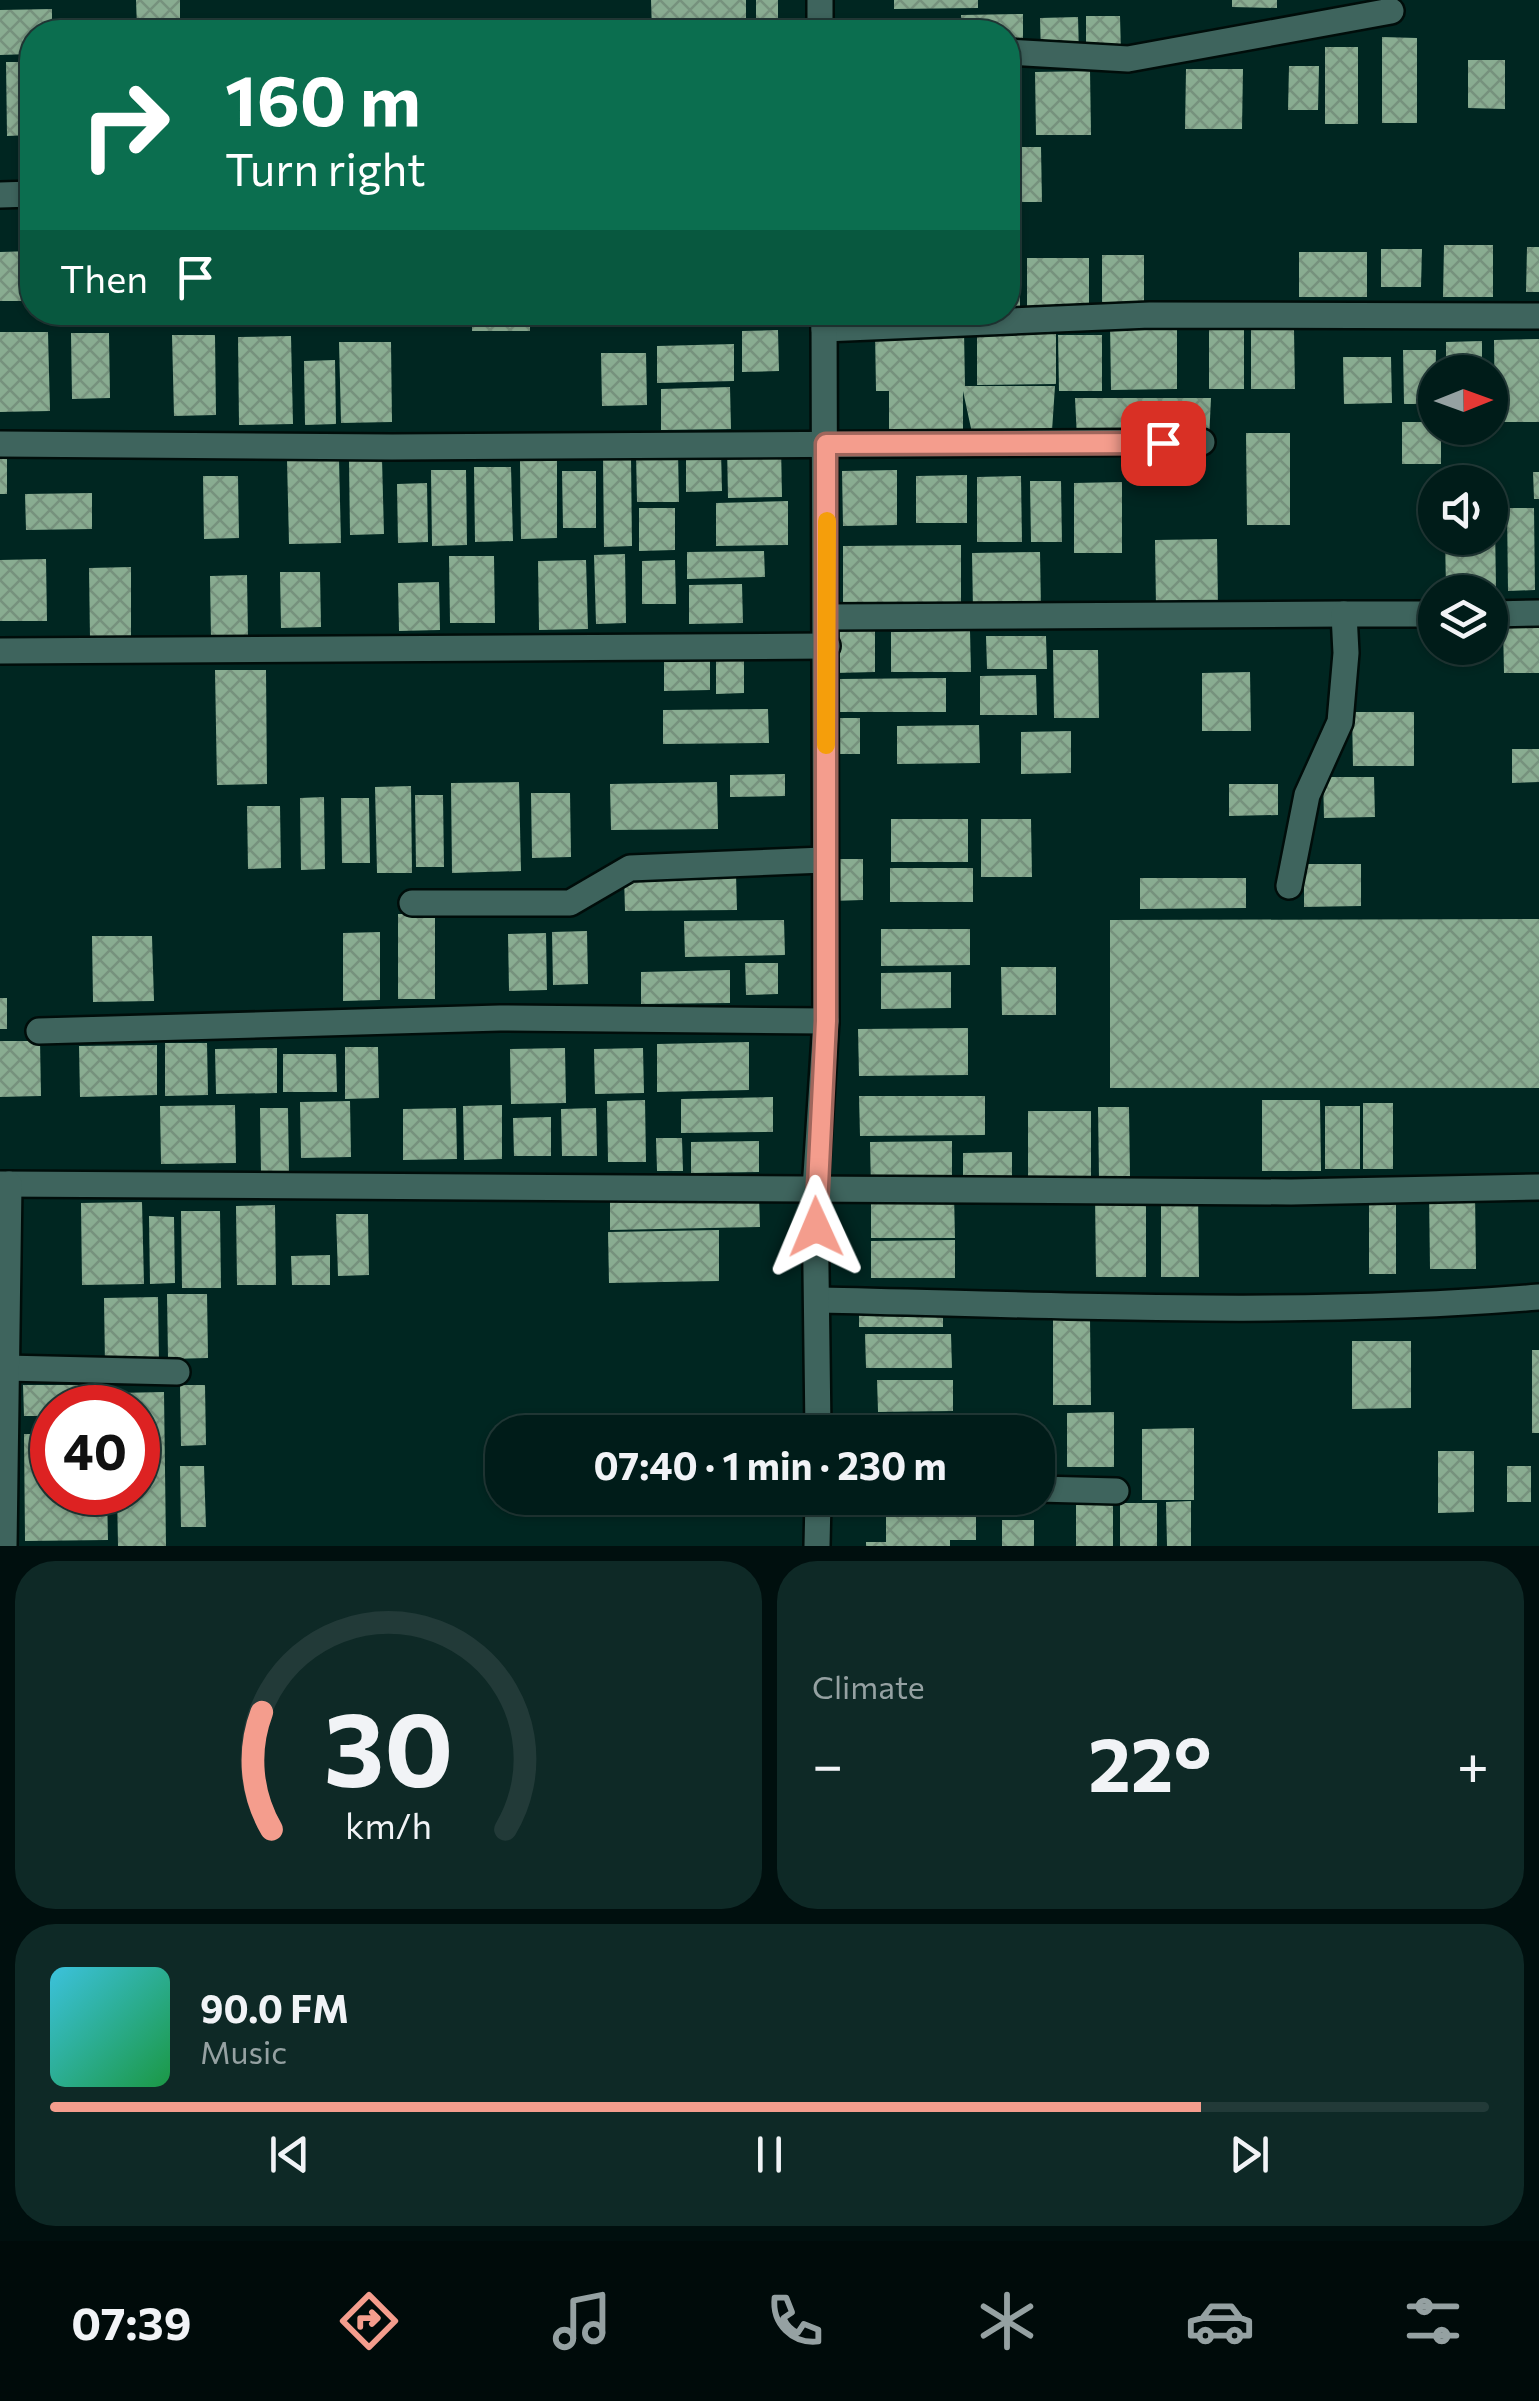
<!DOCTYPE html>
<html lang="en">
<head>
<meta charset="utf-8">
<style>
	:root { --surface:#001c19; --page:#0e2926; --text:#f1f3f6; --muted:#95a1a2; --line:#223a38; --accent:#f49d8d }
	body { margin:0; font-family:Commissioner,sans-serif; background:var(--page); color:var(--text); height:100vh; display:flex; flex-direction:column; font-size:38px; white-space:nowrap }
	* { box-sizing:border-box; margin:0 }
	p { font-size:32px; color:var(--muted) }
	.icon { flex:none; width:55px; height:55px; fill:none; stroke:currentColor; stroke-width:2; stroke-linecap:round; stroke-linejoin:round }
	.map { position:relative; height:1546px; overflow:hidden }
	.side { display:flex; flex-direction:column; gap:15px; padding:15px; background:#000f0e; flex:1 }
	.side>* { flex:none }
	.banner { position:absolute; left:20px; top:20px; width:1000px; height:305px; border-radius:40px; box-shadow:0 2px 8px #0004,0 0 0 2px var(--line); background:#0b6e4f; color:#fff; overflow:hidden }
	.needle { width:65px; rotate:89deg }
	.buttons { position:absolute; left:1418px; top:355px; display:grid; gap:20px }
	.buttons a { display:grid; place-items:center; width:90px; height:90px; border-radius:50%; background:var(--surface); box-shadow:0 2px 8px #0004,0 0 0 2px var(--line); font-size:50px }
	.speed { position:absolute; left:30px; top:1385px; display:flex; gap:20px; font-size:50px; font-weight:700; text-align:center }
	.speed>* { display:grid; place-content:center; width:130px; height:130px; border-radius:50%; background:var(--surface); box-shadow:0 2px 8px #0004,0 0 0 2px var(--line); line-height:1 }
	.speed .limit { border:15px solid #d22; background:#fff; color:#111 }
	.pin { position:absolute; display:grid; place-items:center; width:85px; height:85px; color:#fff; margin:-42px; border-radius:20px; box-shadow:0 5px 15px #0006 }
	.me { position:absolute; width:110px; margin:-55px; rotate:359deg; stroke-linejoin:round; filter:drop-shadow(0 0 8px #0008) }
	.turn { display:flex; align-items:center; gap:35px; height:210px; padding:0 40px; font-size:45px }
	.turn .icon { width:130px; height:130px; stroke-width:2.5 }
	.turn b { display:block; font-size:70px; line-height:85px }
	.then { display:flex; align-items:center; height:95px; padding:0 40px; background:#0003; gap:20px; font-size:38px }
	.big { font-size:75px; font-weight:700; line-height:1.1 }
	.side .card { flex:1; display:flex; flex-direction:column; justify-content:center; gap:15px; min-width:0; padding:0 35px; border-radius:40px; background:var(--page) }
	.side .dial { align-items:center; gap:0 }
	.dial svg { height:260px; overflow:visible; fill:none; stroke:var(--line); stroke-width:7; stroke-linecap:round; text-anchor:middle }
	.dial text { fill:var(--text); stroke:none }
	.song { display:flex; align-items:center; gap:30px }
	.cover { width:120px; height:120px; border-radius:15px; background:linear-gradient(135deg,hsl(190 70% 55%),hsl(140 70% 35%)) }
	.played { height:10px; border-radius:5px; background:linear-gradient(90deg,var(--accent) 80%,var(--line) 80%) }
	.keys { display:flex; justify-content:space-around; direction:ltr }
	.heat { display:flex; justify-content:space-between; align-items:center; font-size:55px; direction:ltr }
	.side .tiles { flex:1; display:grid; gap:15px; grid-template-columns:1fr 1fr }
	.card:last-child { grid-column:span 2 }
	.trip { position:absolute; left:485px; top:1415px; width:570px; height:100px; border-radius:40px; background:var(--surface); box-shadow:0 2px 8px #0004,0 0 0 2px var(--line); font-weight:700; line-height:100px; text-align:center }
	.tabs { display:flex; height:160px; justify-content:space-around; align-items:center; background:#000b0a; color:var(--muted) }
	.tabs .icon { width:70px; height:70px }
	.tabs .current { color:var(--accent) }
	.tabs b { font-size:45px; color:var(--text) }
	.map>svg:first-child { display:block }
	.building { fill:url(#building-cross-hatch) }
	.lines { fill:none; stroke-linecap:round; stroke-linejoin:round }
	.minor-casing { stroke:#000d0a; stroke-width:30 }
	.tertiary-casing { stroke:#000d0a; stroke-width:30 }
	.minor { stroke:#3e645d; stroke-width:25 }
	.tertiary { stroke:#3e645d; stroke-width:25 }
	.route-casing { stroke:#9f665c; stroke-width:25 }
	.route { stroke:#f49d8d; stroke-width:18 }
	.slow { stroke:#f59e0b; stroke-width:18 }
</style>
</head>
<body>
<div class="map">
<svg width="1539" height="1546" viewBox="0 0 1539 1546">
	<defs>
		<pattern id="building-cross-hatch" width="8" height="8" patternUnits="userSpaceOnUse" patternTransform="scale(2.5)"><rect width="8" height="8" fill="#89ac91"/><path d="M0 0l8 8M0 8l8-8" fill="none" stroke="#76917d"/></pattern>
	</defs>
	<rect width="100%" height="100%" fill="#002621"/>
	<g class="building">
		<polygon points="136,0 180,0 180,27 137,28"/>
		<polygon points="651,0 746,0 746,31 652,32"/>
		<rect x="756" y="0" width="22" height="21"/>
		<polygon points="894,0 978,0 978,8 894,9"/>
		<polygon points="1232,0 1277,0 1277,8 1232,7"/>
		<polygon points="52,9 52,32 32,32 32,54 0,55 0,10"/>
		<polygon points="1023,14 1023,42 1008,42 1008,32 962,32 961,15"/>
		<polygon points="1086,16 1120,16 1121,53 1086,53"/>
		<polygon points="1078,17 1079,53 1041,54 1040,18"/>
		<rect x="554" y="18" width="45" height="14"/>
		<polygon points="1382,37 1417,38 1417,123 1382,123"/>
		<rect x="1325" y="47" width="33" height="77"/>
		<polygon points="1468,60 1505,60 1505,109 1468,108"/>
		<polygon points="6,62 32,62 32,135 7,136"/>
		<polygon points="1289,66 1319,66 1318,110 1288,110"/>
		<polygon points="1186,69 1243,69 1242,129 1185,129"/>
		<polygon points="1090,71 1091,135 1036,135 1035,72"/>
		<polygon points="1008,147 1041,147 1042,202 1008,202"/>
		<polygon points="1444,245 1493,245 1493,297 1443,297"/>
		<polygon points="1527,247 1539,247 1539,292 1526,292"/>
		<polygon points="1381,249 1422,249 1421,287 1381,287"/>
		<polygon points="32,251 32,301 0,301 0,252"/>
		<rect x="1299" y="252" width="68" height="45"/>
		<rect x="1102" y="255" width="42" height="51"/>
		<rect x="1008" y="257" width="12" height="49"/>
		<rect x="1027" y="258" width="62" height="48"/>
		<polygon points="75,312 147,312 147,322 75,323"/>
		<rect x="156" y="312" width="57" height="6"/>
		<rect x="472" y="312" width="58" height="19"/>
		<polygon points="1110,322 1177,322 1177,389 1111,390"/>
		<polygon points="1056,327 1056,384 977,385 977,328"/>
		<rect x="1209" y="328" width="35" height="61"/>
		<polygon points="778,330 779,371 742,372 742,331"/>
		<polygon points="1251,330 1294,330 1295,389 1251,389"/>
		<polygon points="875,331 964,331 965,386 1055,386 1052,431 972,433 963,391 963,435 889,435 889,391 876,391"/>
		<polygon points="0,332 48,332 50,411 0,412"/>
		<polygon points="71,333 109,333 110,398 72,399"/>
		<polygon points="172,335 215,335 216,415 174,416"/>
		<polygon points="1058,335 1102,335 1102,391 1059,391"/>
		<polygon points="291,336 293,424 239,425 238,337"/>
		<polygon points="1539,339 1539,422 1495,422 1494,340"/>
		<polygon points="1482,341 1482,372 1446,372 1446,342"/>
		<polygon points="339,342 391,342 392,422 341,423"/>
		<polygon points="734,344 734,381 657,383 657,346"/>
		<polygon points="1403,350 1436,350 1435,404 1404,404"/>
		<polygon points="601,353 646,353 647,405 602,406"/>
		<polygon points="1343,357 1391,357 1392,403 1344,404"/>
		<polygon points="335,360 336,424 305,425 304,361"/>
		<polygon points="730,387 731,429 661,430 661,389"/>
		<polygon points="1075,398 1211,398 1209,440 1077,438"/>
		<polygon points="1402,422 1435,422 1435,428 1441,428 1441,464 1402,464"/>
		<polygon points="1246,433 1290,433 1290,525 1247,525"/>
		<polygon points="781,445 782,497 728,498 727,446"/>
		<polygon points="686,450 721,450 722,491 686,492"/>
		<polygon points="636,452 678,452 679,502 637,502"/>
		<polygon points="631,456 632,546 604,547 603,457"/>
		<rect x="0" y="457" width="7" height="37"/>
		<polygon points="339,459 341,543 289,544 287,460"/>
		<polygon points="382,459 384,534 350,535 349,460"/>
		<polygon points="557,459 557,538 521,539 520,460"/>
		<polygon points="474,467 511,467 513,541 475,542"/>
		<polygon points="431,470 466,470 467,545 432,546"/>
		<polygon points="897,470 897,525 843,526 842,471"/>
		<polygon points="562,471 596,471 596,528 563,528"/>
		<polygon points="1533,472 1539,472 1539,499 1534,499"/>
		<polygon points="967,475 967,523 916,523 916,476"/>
		<polygon points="203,476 238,476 239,538 204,539"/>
		<polygon points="1021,476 1022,542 977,542 977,477"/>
		<polygon points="1030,481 1061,481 1062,542 1031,542"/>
		<polygon points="1122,482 1122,553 1074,553 1074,483"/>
		<polygon points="427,483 428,542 398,543 397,484"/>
		<polygon points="92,493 92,529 26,530 25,494"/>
		<polygon points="788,501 788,545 716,546 716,503"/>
		<polygon points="639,508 675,508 675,550 639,551"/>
		<polygon points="1507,508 1534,508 1535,590 1508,591"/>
		<polygon points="1490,524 1495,524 1496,588 1446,588 1445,538 1490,538"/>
		<polygon points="1217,539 1218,607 1156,607 1155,540"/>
		<polygon points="961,545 961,605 843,606 843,546"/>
		<polygon points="764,551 765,577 687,579 687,552"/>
		<polygon points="1040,552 1041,611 973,611 972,553"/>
		<polygon points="625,554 626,623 596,624 594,555"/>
		<polygon points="449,556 494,556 495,623 450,623"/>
		<polygon points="46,559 47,621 0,621 0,560"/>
		<polygon points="586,560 588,629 539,630 538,561"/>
		<polygon points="675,560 676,604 642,604 642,561"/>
		<polygon points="131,567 131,638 90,639 89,568"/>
		<polygon points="280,572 320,572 321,627 281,628"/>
		<polygon points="247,575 248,638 211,639 210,576"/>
		<polygon points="439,582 440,630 399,631 398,583"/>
		<polygon points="742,584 743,623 689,624 689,585"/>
		<polygon points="1503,625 1539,625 1539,673 1504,673"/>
		<polygon points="875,627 875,672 835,673 835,628"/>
		<polygon points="970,631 971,672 891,672 891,632"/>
		<polygon points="986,636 1046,636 1047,669 987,669"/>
		<polygon points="1053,650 1098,650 1099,718 1054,718"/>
		<polygon points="710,655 710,690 664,691 664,656"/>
		<polygon points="744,655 744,693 716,694 716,656"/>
		<polygon points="215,670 266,670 267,784 217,785"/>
		<polygon points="1250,672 1251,731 1202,731 1202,673"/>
		<polygon points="1036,675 1037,715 980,715 980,676"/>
		<polygon points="946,678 946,712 839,712 839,679"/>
		<polygon points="768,709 769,743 663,744 663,710"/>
		<polygon points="1352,712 1414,712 1414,766 1353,766"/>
		<rect x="832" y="718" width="28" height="36"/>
		<polygon points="979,725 980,763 897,764 897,726"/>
		<polygon points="1071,731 1071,773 1021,774 1021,732"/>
		<polygon points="1512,749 1539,749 1539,782 1512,783"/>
		<polygon points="785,774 785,796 730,797 730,775"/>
		<polygon points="1323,777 1374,777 1375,817 1324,818"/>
		<polygon points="519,782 521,871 452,873 451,783"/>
		<polygon points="717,782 718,829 611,830 610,784"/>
		<polygon points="1229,784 1278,784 1278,815 1229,816"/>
		<polygon points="411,786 412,873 377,873 375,787"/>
		<polygon points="531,793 570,793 571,857 532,858"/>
		<polygon points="415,795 443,795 444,867 416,867"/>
		<polygon points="324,797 325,869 301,870 300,798"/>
		<polygon points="341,798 369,798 370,863 342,863"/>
		<polygon points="247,806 280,806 281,868 248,869"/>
		<rect x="891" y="819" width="77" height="43"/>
		<polygon points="981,819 1031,819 1032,877 981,877"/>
		<polygon points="830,859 863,859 863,900 831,901"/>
		<polygon points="1304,864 1361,864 1361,906 1304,907"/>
		<rect x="890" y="868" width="83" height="34"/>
		<polygon points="736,874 737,910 625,911 624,876"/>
		<polygon points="1140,878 1246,878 1246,908 1140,909"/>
		<rect x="398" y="914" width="37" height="85"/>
		<polygon points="1539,919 1539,1088 1110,1088 1110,920"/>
		<polygon points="784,920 785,955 685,957 684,921"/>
		<polygon points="881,929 970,929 970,965 881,966"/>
		<polygon points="587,931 588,984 553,985 552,932"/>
		<polygon points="380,932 380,1000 343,1001 343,933"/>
		<polygon points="546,933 547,990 509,991 508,934"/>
		<polygon points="92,936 152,936 154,1001 93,1002"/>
		<polygon points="745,963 778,963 778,994 746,995"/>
		<polygon points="1001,967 1056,967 1056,1015 1002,1015"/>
		<polygon points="730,970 730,1003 641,1004 641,972"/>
		<polygon points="951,972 951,1008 881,1009 881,973"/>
		<rect x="0" y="998" width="7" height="31"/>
		<polygon points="968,1028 968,1075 859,1076 858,1029"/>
		<polygon points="0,1041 40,1041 41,1096 0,1097"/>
		<polygon points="749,1042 749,1090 657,1092 657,1044"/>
		<polygon points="165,1043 207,1043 208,1095 165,1096"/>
		<polygon points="157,1045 157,1095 80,1097 79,1046"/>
		<polygon points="345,1047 378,1047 379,1098 345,1099"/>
		<polygon points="277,1048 277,1093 216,1094 215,1049"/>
		<polygon points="565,1048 566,1103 511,1104 510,1049"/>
		<polygon points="643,1048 644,1093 595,1094 594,1049"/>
		<polygon points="283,1054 336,1054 337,1092 283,1092"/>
		<polygon points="859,1096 985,1096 985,1135 860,1136"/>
		<polygon points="773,1097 773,1132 681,1133 681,1099"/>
		<polygon points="645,1100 646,1162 608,1162 607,1101"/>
		<polygon points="1262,1100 1320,1100 1321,1171 1262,1171"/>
		<polygon points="350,1101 351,1157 301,1158 300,1102"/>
		<rect x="1363" y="1103" width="30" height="66"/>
		<polygon points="235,1105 236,1163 161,1164 160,1106"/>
		<polygon points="502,1105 502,1159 464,1160 463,1106"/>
		<rect x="1325" y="1106" width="35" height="63"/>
		<polygon points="1098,1107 1129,1107 1130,1178 1099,1179"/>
		<polygon points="260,1108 288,1108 289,1173 261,1174"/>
		<polygon points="456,1108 457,1159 403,1160 403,1109"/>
		<polygon points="596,1108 597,1156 562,1156 561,1109"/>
		<rect x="1028" y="1111" width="63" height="70"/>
		<polygon points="551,1117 551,1156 514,1156 513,1118"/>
		<polygon points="656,1138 682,1138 683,1171 657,1171"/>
		<polygon points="759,1141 759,1172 691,1173 691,1142"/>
		<polygon points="952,1141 952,1188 871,1188 870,1142"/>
		<polygon points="1012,1152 1012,1188 963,1188 963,1153"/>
		<polygon points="1429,1192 1475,1192 1476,1269 1430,1269"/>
		<polygon points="1095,1193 1146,1193 1146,1277 1096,1277"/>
		<polygon points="1161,1193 1198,1193 1199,1277 1161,1277"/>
		<polygon points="871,1194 954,1194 955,1238 871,1238"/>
		<polygon points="759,1196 760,1227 610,1230 610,1199"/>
		<rect x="1369" y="1201" width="27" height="73"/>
		<polygon points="142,1202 144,1284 82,1285 81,1203"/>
		<polygon points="275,1205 276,1285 237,1285 236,1206"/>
		<polygon points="181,1211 220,1211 221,1288 182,1288"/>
		<polygon points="336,1214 368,1214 369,1275 338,1276"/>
		<polygon points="149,1216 174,1217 175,1283 150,1284"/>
		<polygon points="719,1230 719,1281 609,1283 608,1232"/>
		<polygon points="955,1240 955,1278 871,1278 871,1241"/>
		<polygon points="330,1255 330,1285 292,1285 291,1256"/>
		<polygon points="167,1294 207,1294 208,1358 168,1359"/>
		<polygon points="158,1297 159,1366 105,1366 104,1298"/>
		<rect x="859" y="1305" width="84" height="22"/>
		<polygon points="1090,1319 1091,1405 1053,1405 1053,1320"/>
		<polygon points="865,1334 951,1334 952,1368 866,1368"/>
		<polygon points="1352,1341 1411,1341 1411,1408 1352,1409"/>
		<rect x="1532" y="1350" width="7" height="83"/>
		<polygon points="877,1380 953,1380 953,1411 878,1412"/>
		<polygon points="23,1385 92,1385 92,1408 52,1408 52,1416 24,1416"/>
		<polygon points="180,1385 205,1385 206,1445 181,1446"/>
		<polygon points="164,1392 166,1546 118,1546 117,1492 138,1492 138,1408 116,1408 116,1393"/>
		<polygon points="1114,1412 1114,1467 1067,1467 1067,1413"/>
		<rect x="956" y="1416" width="33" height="16"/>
		<polygon points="944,1422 944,1432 883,1432 883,1423"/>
		<polygon points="1194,1428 1194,1500 1142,1500 1142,1429"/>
		<polygon points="24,1434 52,1434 52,1492 107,1492 108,1540 25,1541"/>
		<polygon points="1438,1451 1474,1451 1474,1512 1438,1513"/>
		<polygon points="180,1466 204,1466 206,1527 181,1527"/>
		<rect x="1507" y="1466" width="24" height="36"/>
		<polygon points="886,1500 976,1500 976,1540 950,1540 950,1546 866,1546 866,1542 886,1542"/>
		<polygon points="1191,1501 1191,1546 1167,1546 1166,1502"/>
		<polygon points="1113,1503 1113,1546 1076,1546 1076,1504"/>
		<rect x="1120" y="1503" width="37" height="43"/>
		<rect x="1002" y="1520" width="32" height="26"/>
	</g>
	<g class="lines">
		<defs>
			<g id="minor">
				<polyline points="1008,52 1128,59 1391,11"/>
				<polyline points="0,195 32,194"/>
				<polyline points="824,329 1150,315 1539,316"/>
				<polyline points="0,444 392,447 1202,442"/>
				<polyline points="1490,614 1539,613"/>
				<polyline points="827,617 1344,614"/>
				<polyline points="0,651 827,646"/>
				<polyline points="1289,886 1307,795 1340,722 1346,653 1344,614 1435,614"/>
				<polyline points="412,903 570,903 630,868 824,860"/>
				<polyline points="39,1031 500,1018 826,1021"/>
				<polyline points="0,1184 1291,1192 1539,1187"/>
				<path d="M819,1300c239,5 481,17 720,-3"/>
				<polyline points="5,1368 177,1372"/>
				<polyline points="1038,1489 1116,1491"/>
				<polyline points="4,1546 9,1184"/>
			</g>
			<g id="tertiary">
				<polyline points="820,0 820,32"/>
				<polyline points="818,1432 815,1190 826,1021 824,312"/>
				<polyline points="817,1546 818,1498"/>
			</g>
		</defs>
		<use href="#minor" class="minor-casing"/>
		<use href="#tertiary" class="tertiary-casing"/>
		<use href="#minor" class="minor"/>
		<use href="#tertiary" class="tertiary"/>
	</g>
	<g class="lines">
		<defs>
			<polyline id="route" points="816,1227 826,1021 826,444 1163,443"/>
		</defs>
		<use href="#route" class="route-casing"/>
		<use href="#route" class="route"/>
		<polyline class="slow" points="826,745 827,521"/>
	</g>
</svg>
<div class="buttons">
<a><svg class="needle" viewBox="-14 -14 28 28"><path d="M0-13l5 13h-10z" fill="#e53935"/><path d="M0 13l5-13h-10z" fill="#95a1a2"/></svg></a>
<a><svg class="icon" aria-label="sound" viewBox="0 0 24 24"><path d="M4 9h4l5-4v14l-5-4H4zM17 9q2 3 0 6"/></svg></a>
<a><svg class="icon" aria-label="layers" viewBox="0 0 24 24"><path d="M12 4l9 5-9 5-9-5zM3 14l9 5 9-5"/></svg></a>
</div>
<div class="speed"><div class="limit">40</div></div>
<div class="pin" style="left:1163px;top:443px;background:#d93025"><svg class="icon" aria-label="arrive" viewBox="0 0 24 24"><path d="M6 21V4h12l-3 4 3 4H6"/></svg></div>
<svg class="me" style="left:816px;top:1227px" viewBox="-20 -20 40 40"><path d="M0-17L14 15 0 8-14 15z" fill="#f49d8d" stroke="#fff" stroke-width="4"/></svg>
<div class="trip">07:40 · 1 min · 230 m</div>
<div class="banner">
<div class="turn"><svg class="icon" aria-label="right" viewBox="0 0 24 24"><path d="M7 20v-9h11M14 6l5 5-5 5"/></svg><div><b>160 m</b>Turn right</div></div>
<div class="then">Then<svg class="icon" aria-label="arrive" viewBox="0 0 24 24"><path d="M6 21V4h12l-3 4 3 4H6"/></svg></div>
</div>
</div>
<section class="side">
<div class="tiles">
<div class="card dial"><svg viewBox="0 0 100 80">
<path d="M14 69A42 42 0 1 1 86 69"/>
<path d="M14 69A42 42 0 0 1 11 33" stroke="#f49d8d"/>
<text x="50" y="56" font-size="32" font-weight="700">30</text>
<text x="50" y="72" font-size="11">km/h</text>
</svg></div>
<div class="card"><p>Climate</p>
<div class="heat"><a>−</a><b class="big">22°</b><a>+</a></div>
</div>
<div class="card">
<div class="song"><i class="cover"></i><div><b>90.0 FM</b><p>Music</p></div></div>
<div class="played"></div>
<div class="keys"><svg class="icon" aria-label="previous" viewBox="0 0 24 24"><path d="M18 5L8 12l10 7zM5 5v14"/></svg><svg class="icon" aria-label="pause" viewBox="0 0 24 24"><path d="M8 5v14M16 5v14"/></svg><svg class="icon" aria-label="next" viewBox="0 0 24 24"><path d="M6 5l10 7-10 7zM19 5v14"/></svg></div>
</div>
</div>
</section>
<nav class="tabs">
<b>07:39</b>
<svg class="icon current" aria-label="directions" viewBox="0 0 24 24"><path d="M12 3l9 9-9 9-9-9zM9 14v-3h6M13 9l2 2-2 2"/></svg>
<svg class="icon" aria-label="music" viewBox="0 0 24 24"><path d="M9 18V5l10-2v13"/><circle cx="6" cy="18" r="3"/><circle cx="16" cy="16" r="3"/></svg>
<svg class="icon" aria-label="phone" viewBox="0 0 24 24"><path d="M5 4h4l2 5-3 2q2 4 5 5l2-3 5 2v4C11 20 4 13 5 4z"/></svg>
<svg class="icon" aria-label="climate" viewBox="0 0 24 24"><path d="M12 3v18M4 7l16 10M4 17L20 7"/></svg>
<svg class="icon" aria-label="car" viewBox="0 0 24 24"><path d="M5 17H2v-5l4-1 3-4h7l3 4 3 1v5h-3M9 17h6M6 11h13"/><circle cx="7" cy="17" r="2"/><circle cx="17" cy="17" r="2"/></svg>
<svg class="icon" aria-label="filters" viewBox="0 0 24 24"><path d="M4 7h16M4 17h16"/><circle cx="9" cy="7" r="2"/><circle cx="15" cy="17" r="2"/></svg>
</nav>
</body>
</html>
